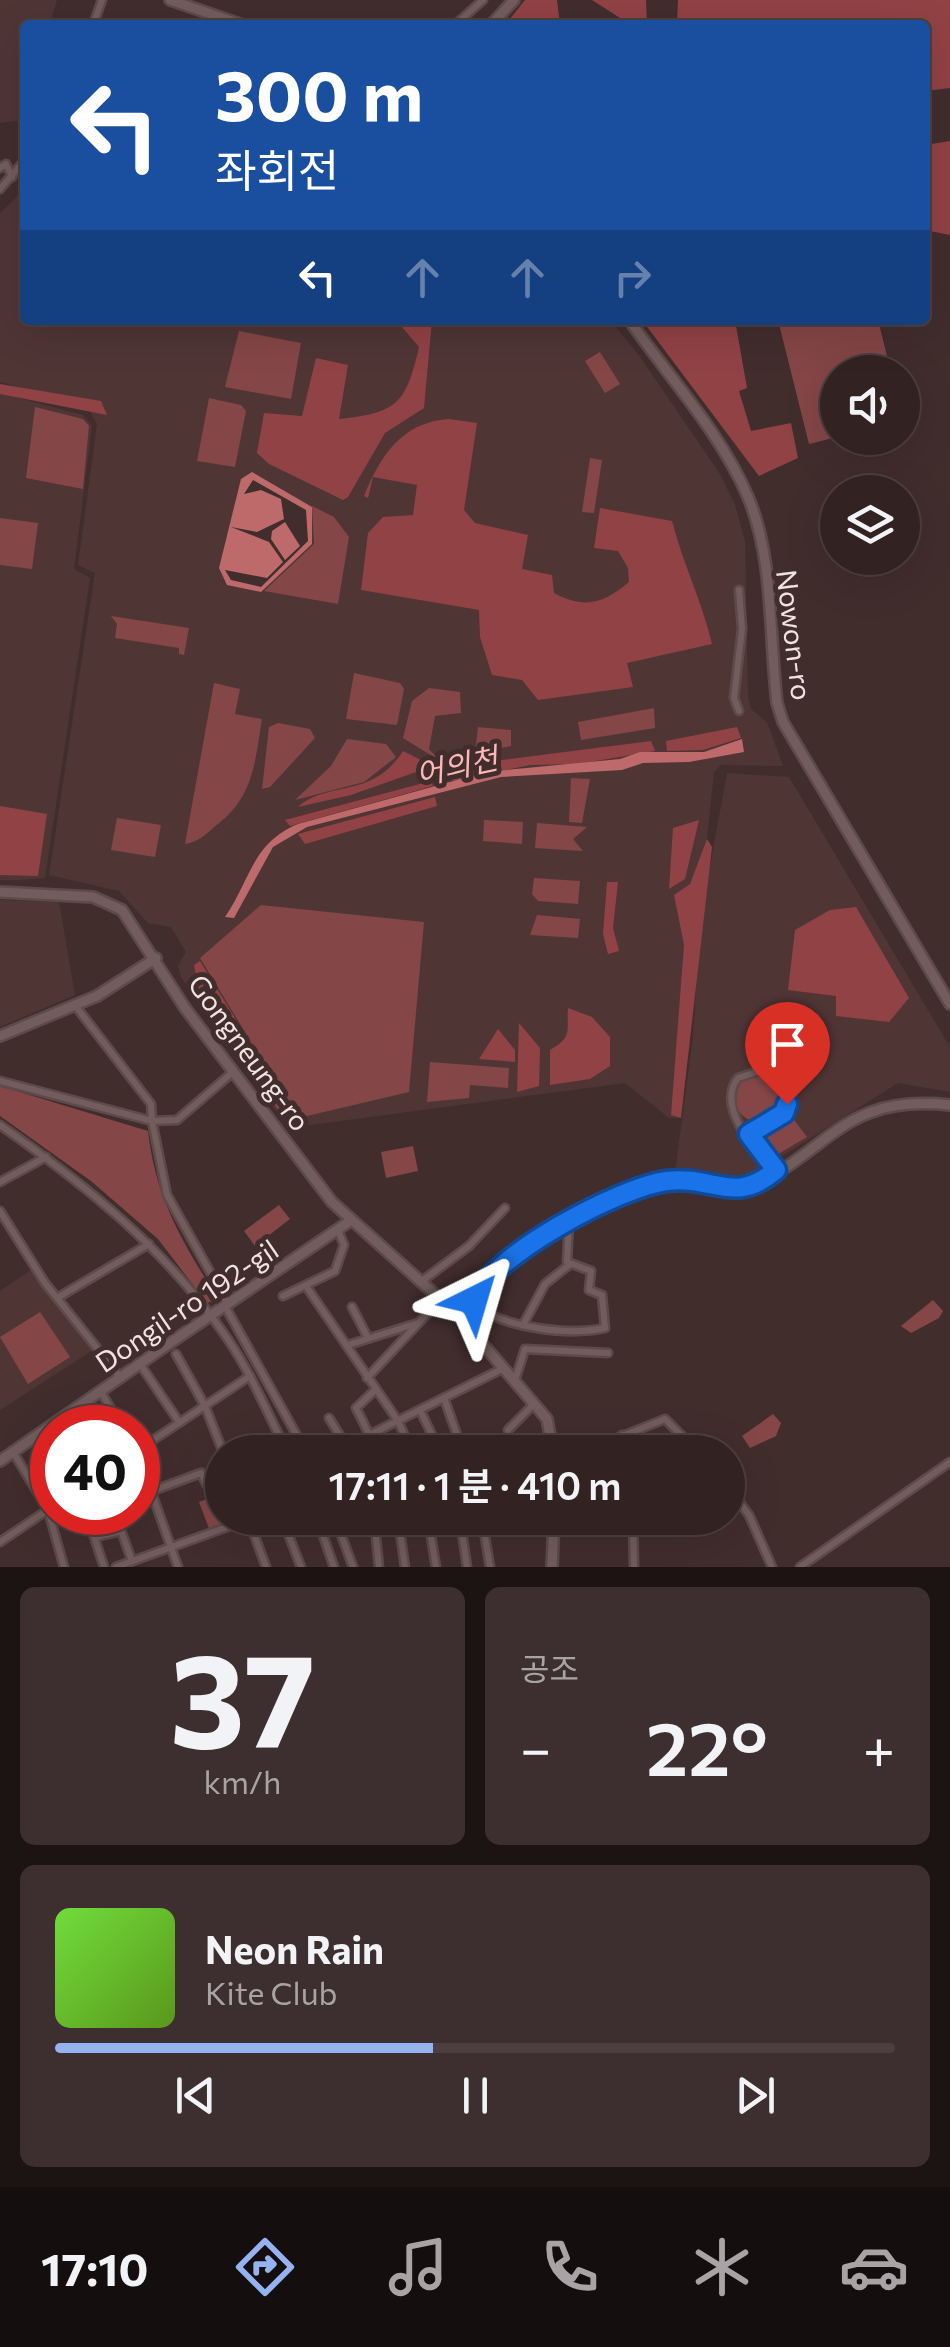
<!DOCTYPE html>
<html lang="ko">
<head>
<meta charset="utf-8">
<style>
	:root { --surface:#322222; --page:#3d2f2f; --text:#f1f3f6; --muted:#a8a4a5; --line:#4d3f40; --accent:#95b2f1 }
	body { margin:0; font-family:Commissioner,"Noto Sans KR",sans-serif; background:var(--page); color:var(--text); height:100vh; display:flex; flex-direction:column; font-size:38px; white-space:nowrap }
	* { box-sizing:border-box; margin:0 }
	p { font-size:32px; color:var(--muted) }
	.icon { flex:none; width:55px; height:55px; fill:none; stroke:currentColor; stroke-width:2; stroke-linecap:round; stroke-linejoin:round }
	.map { position:relative; height:1567px; overflow:hidden }
	.details { display:flex; flex-direction:column; gap:20px; padding:20px; background:#1c1313; flex:1 }
	.details>* { flex:none }
	.hud { position:absolute; left:20px; top:20px; width:910px; height:305px; border-radius:10px; box-shadow:0 10px 40px #0002,0 0 0 2px var(--line); background:#1a4fa0; color:#fff; overflow:hidden }
	.controls { position:absolute; left:820px; top:355px; display:grid; gap:20px }
	.controls a { display:grid; place-items:center; width:100px; height:100px; border-radius:50%; background:var(--surface); box-shadow:0 10px 40px #0002,0 0 0 2px var(--line); font-size:50px }
	.speed { position:absolute; left:30px; top:1405px; display:flex; gap:20px; font-size:50px; font-weight:700; text-align:center }
	.speed>* { display:grid; place-content:center; width:130px; height:130px; border-radius:50%; background:var(--surface); box-shadow:0 10px 40px #0002,0 0 0 2px var(--line); line-height:1 }
	.speed .limit { border:15px solid #d22; background:#fff; color:#111 }
	.pin { position:absolute; display:grid; place-items:center; width:85px; height:85px; color:#fff; margin:-102px -42px; border-radius:50% 50% 50% 0; rotate:-45deg; box-shadow:0 0 10px #0007 }
	.pin .icon { rotate:45deg }
	.me { position:absolute; width:110px; margin:-55px; rotate:40deg; stroke-linejoin:round; filter:drop-shadow(0 0 8px #0008) }
	.turn { display:flex; align-items:center; gap:35px; height:210px; padding:0 30px; font-size:45px }
	.turn .icon { width:130px; height:130px; stroke-width:2.5 }
	.turn b { display:block; font-size:70px; line-height:85px }
	.lanes { display:flex; align-items:center; height:95px; padding:0 30px; background:#0003; justify-content:center; gap:50px; direction:ltr }
	.lanes .off { opacity:.35 }
	.big { font-size:75px; font-weight:600; line-height:1.1 }
	.details .card { flex:1; display:flex; flex-direction:column; justify-content:center; gap:15px; min-width:0; padding:0 35px; border-radius:15px; background:var(--page) }
	.details .dial { align-items:center; gap:0 }
	.dial b { font-size:130px; line-height:1 }
	.song { display:flex; align-items:center; gap:30px }
	.cover { width:120px; height:120px; border-radius:15px; background:linear-gradient(135deg,hsl(100 70% 55%),hsl(90 70% 35%)) }
	.played { height:10px; border-radius:5px; background:linear-gradient(90deg,var(--accent) 45%,var(--line) 45%) }
	.keys { display:flex; justify-content:space-around; direction:ltr }
	.heat { display:flex; justify-content:space-between; align-items:center; font-size:55px; direction:ltr }
	.details .tiles { flex:1; display:grid; gap:20px; grid-template-columns:1fr 1fr }
	.card:last-child { grid-column:span 2 }
	.trip { position:absolute; left:205px; top:1435px; width:540px; height:100px; border-radius:50px; background:var(--surface); box-shadow:0 10px 40px #0002,0 0 0 2px var(--line); font-weight:600; line-height:100px; text-align:center }
	.dock { display:flex; height:160px; justify-content:space-around; align-items:center; background:#140e0e; color:var(--muted) }
	.dock .icon { width:70px; height:70px }
	.dock .on { color:var(--accent) }
	.dock b { font-size:45px; color:var(--text) }
	.map>svg:first-child { display:block }
	.built { fill:#503535 }
	.green { fill:#854647 }
	.forest { fill:#914245 }
	.water { fill:#be6a6b }
	.pier { fill:#422d2d; fill-rule:evenodd }
	.lines { fill:none; stroke-linecap:round; stroke-linejoin:round }
	.minor-casing { stroke:#5c4b4a; stroke-width:11 }
	.tertiary-casing { stroke:#5c4b4a; stroke-width:14 }
	.secondary-casing { stroke:#5c4b4a; stroke-width:14 }
	.minor { stroke:#735d5c; stroke-width:6 }
	.tertiary { stroke:#735d5c; stroke-width:9 }
	.secondary { stroke:#735d5c; stroke-width:9 }
	.route-casing { stroke:#114b97; stroke-width:25 }
	.route { stroke:#1a73e8; stroke-width:18 }
	.labels { text-anchor:middle; stroke-width:10; stroke-linejoin:round; paint-order:stroke }
	.street-label { font-size:28px; fill:#f1e3e2; stroke:#422d2d }
	.water-label { font-size:30px; font-style:italic; fill:#feb7b6; stroke:#422d2d }
</style>
</head>
<body>
<div class="map">
<svg width="950" height="1567" viewBox="0 0 950 1567">
	<rect width="100%" height="100%" fill="#422d2d"/>
	<g class="built">
		<polygon points="0,0 57,0 49,25 25,25 25,120 0,123"/>
		<polygon points="25,189 25,320 610,320 638,354 720,474 735,505 745,541 748,697 751,709 767,722 783,766 721,765 714,772 678,1118 669,1118 625,1083 288,1128 181,977 178,966 186,952 171,927 148,923 119,891 49,875 95,573 78,565 97,424 86,404 0,382 0,213"/>
		<polygon points="0,393 83,415 92,426 74,569 90,578 45,878 17,880 0,880"/>
		<polygon points="727,773 789,777 950,1047 950,1092 898,1083 738,1184 675,1173 693,1037 701,915"/>
		<polygon points="0,900 59,902 75,995 0,1027"/>
		<polygon points="37,1266 93,1350 0,1410 0,1291"/>
	</g>
	<g class="green">
		<polygon points="778,320 878,320 891,372 838,372 837,437 809,444"/>
		<polygon points="239,331 301,343 291,399 225,387"/>
		<polygon points="600,352 620,384 605,393 585,361"/>
		<polygon points="209,398 241,405 246,411 235,467 197,461"/>
		<polygon points="35,407 83,419 89,426 83,489 26,478"/>
		<polygon points="590,458 602,460 594,513 582,512"/>
		<polygon points="312,506 334,517 349,537 338,604 264,591 314,544"/>
		<polygon points="0,518 38,523 32,569 0,565"/>
		<polygon points="111,616 189,628 184,655 179,654 179,648 115,638 117,624"/>
		<polygon points="354,673 400,683 404,689 397,725 346,719"/>
		<path d="M214,683l26,6 -5,25 27,5c-7,42 -8,77 -44,105 -11,9 -19,18 -33,20z"/>
		<polygon points="429,688 460,692 461,713 435,716 429,749 440,761 403,738 412,701"/>
		<polygon points="654,708 655,728 581,740 578,722"/>
		<polygon points="278,723 310,729 315,738 270,787 262,789 269,727"/>
		<polygon points="478,727 511,730 511,746 475,753"/>
		<polygon points="347,739 386,744 396,757 364,782 295,800 331,766"/>
		<polygon points="571,778 590,779 582,823 569,822"/>
		<polygon points="117,818 161,825 155,857 111,850"/>
		<polygon points="484,820 523,822 522,844 483,841"/>
		<polygon points="537,823 587,827 573,839 583,851 535,848"/>
		<polygon points="534,878 580,881 578,904 538,901 532,894"/>
		<polygon points="261,905 424,922 409,1092 290,1120 266,1086 274,1080 200,958"/>
		<polygon points="537,915 580,919 578,938 530,935"/>
		<polygon points="430,1062 509,1068 508,1088 470,1085 469,1098 427,1102"/>
		<circle cx="759" cy="1098" r="24"/>
		<path d="M0,1086l148,45c8,69 34,110 70,168l-11,4 -49,-64 -67,-58 -91,-65z"/>
		<polygon points="789,1113 807,1137 775,1156 761,1134"/>
		<polygon points="413,1146 418,1171 386,1178 381,1152"/>
		<polygon points="279,1205 290,1219 255,1246 244,1231"/>
		<polygon points="933,1300 943,1311 939,1318 911,1333 901,1326"/>
		<polygon points="40,1312 70,1357 28,1384 0,1337"/>
		<polygon points="773,1414 781,1423 776,1436 750,1448 742,1436"/>
		<polygon points="222,1493 222,1518 245,1518 210,1531 199,1502"/>
	</g>
	<g class="forest">
		<polygon points="525,0 557,0 560,25 505,25"/>
		<polygon points="592,0 646,0 647,25 631,25"/>
		<polygon points="678,0 950,0 950,88 925,91 925,25 677,25"/>
		<polygon points="950,141 950,235 925,230 925,145"/>
		<path d="M396,320h36l-8,88 -39,25 -37,64 -5,3 -74,-36 -12,-11 7,-40 38,3 14,-58 32,7 -9,54c58,-6 67,-15 80,-72z"/>
		<polygon points="642,320 735,320 747,388 739,391 751,431 791,423 798,458 759,476"/>
		<polygon points="0,384 101,401 107,415 0,394"/>
		<path d="M449,419l28,4 -13,87 11,13 53,12 -6,34 30,6 2,18c30,16 49,11 75,-11l-1,-14 -10,-17 -24,-3 6,-40 72,13c11,43 30,80 40,123l-85,19 6,24 -95,13 -16,-20 -30,-5 -12,-38 -1,-27 -118,-20 7,-57 15,-16 30,-2 4,-30 -44,-8 -5,21 -4,-2c16,-39 37,-74 85,-77z"/>
		<polygon points="737,727 741,738 703,750 667,751 666,741"/>
		<polygon points="651,741 655,751 578,764 530,765 453,781 451,774 495,761"/>
		<path d="M403,751l30,15 -82,29 -53,12c29,-27 74,-7 105,-56z"/>
		<polygon points="431,781 433,786 290,826 285,820"/>
		<polygon points="435,797 437,806 305,844 298,834"/>
		<polygon points="0,806 47,814 38,876 0,875"/>
		<polygon points="699,820 685,879 669,889 673,828"/>
		<polygon points="707,839 712,847 681,1118 671,1115 684,945 674,895 690,884"/>
		<polygon points="607,882 618,882 613,928 619,951 608,954 603,934"/>
		<polygon points="856,907 909,998 889,1022 836,1016 836,996 788,990 795,930 830,910"/>
		<polygon points="200,961 273,1080 266,1087 292,1123 289,1125 201,1003 194,965"/>
		<path d="M568,1008l24,9 18,20v29l-20,13 -40,6v-35c24,-13 16,-21 18,-42z"/>
		<polygon points="519,1023 540,1048 539,1086 517,1092"/>
		<polygon points="498,1029 515,1050 515,1062 479,1059"/>
	</g>
	<g class="water">
		<polygon points="252,472 312,507 312,544 261,592 227,585 219,568 241,479"/>
		<path d="M742,739l2,13 -55,10 -46,1 -21,7 -121,7 -194,50 -34,20 -39,71 -9,-1c26,-38 27,-74 73,-93l188,-52 134,-13 20,-7h64z"/>
	</g>
	<path class="pier" d="M253,480l53,30 2,31 -47,46 -30,-7 -6,-10 42,8 16,-16 -14,-20 -38,-15 26,5 27,-13 -3,-20 -20,-9 -17,4zM285,522l15,24 -15,14 -14,-21 1,-8z"/>
	<g class="lines">
		<defs>
			<g id="minor">
				<polyline points="93,25 102,0"/>
				<polyline points="455,25 483,0"/>
				<polyline points="0,168 6,164 12,177"/>
				<polyline points="0,189 25,160"/>
				<polyline points="739,711 734,698 742,629 739,590"/>
				<polyline points="74,1004 151,1104 152,1121 177,1120 233,1072"/>
				<polyline points="0,1081 152,1121 167,1195 228,1304"/>
				<path d="M0,1125c86,60 167,125 227,213 24,35 41,76 60,114"/>
				<path d="M749,1134l35,-21 3,-18 -8,-17 -17,-8 -24,8c-22,28 16,73 38,92"/>
				<polyline points="0,1182 46,1157"/>
				<polyline points="0,1211 45,1283 120,1377"/>
				<polyline points="422,1281 469,1246 505,1208"/>
				<polyline points="306,1286 398,1421 412,1452"/>
				<polyline points="283,1296 335,1271 344,1245 338,1230"/>
				<polyline points="57,1298 149,1244"/>
				<path d="M473,1304c30,24 96,32 132,24l-3,-33 -13,-5 2,-19 -24,-9 2,-40"/>
				<polyline points="225,1306 306,1452"/>
				<polyline points="352,1307 368,1338"/>
				<polyline points="524,1323 545,1284 569,1265"/>
				<polyline points="348,1345 418,1323"/>
				<polyline points="176,1354 205,1406 223,1452"/>
				<polyline points="140,1364 179,1422"/>
				<polyline points="367,1378 441,1299"/>
				<polyline points="515,1380 525,1349 608,1353"/>
				<polyline points="375,1390 356,1408 378,1452"/>
				<polyline points="101,1392 122,1428"/>
				<polyline points="444,1398 463,1452"/>
				<polyline points="420,1410 440,1452"/>
				<polyline points="329,1418 350,1452"/>
				<polyline points="508,1430 534,1404"/>
				<polyline points="622,1435 628,1452"/>
				<polyline points="138,1450 250,1376"/>
				<polyline points="13,1452 48,1510 64,1567"/>
				<polyline points="335,1452 504,1368"/>
				<polyline points="582,1452 665,1419 698,1452"/>
				<polyline points="138,1454 178,1567"/>
				<polyline points="728,1487 749,1515 772,1567"/>
				<polyline points="152,1491 201,1473 207,1485 222,1477"/>
				<polyline points="248,1518 266,1567"/>
				<polyline points="282,1518 301,1567"/>
				<polyline points="317,1518 334,1567"/>
				<polyline points="335,1518 353,1567"/>
				<polyline points="374,1518 379,1567"/>
				<polyline points="398,1518 405,1567"/>
				<polyline points="428,1518 436,1567"/>
				<polyline points="460,1518 467,1567"/>
				<polyline points="633,1518 634,1567"/>
				<polyline points="482,1519 490,1567"/>
				<polyline points="90,1524 104,1567"/>
				<polyline points="119,1525 132,1561"/>
				<polyline points="431,1532 483,1521"/>
				<polyline points="96,1537 121,1531"/>
				<polyline points="0,1542 52,1507"/>
				<polyline points="116,1567 252,1518"/>
				<polyline points="800,1567 950,1462"/>
			</g>
			<g id="tertiary">
				<polyline points="491,25 514,0"/>
				<polyline points="0,892 93,897 122,910 185,1008 332,1202 457,1314 547,1419 553,1452"/>
				<polyline points="0,1036 97,996 156,958"/>
				<path d="M457,1314l75,-74 88,-44 51,-16 68,10 13,-3c81,-40 93,-93 198,-82"/>
				<polyline points="470,1328 475,1295"/>
				<polyline points="164,1347 350,1221"/>
				<polyline points="552,1567 554,1518"/>
			</g>
			<g id="secondary">
				<polyline points="170,0 243,25"/>
				<path d="M632,324c38,54 90,111 116,173 26,61 21,140 29,206l6,19 167,282"/>
				<polyline points="0,1461 164,1347"/>
			</g>
		</defs>
		<use href="#minor" class="minor-casing"/>
		<use href="#tertiary" class="tertiary-casing"/>
		<use href="#secondary" class="secondary-casing"/>
		<use href="#minor" class="minor"/>
		<use href="#tertiary" class="tertiary"/>
		<use href="#secondary" class="secondary"/>
	</g>
	<g class="lines">
		<defs>
			<path id="route" d="M474,1300c17,-45 146,-113 193,-119 46,-6 67,25 109,-11l-27,-36 35,-21 3,-9"/>
		</defs>
		<use href="#route" class="route-casing"/>
		<use href="#route" class="route"/>
	</g>
	<g class="labels">
		<g class="street-label">
			<text transform="translate(794 635) rotate(83)" y="10">Nowon-ro</text>
			<text transform="translate(249 1053) rotate(54)" y="10">Gongneung-ro</text>
			<text transform="translate(187 1306) rotate(-34)" y="10">Dongil-ro 192-gil</text>
		</g>
		<g class="water-label">
			<text transform="translate(457 767) rotate(-12)" y="10">어의천</text>
		</g>
	</g>
</svg>
<div class="controls">
<a><svg class="icon" aria-label="sound" viewBox="0 0 24 24"><path d="M4 9h4l5-4v14l-5-4H4zM17 9q2 3 0 6"/></svg></a>
<a><svg class="icon" aria-label="layers" viewBox="0 0 24 24"><path d="M12 4l9 5-9 5-9-5zM3 14l9 5 9-5"/></svg></a>
</div>
<div class="speed"><div class="limit">40</div></div>
<div class="pin" style="left:787px;top:1104px;background:#d93025"><svg class="icon" aria-label="arrive" viewBox="0 0 24 24"><path d="M6 21V4h12l-3 4 3 4H6"/></svg></div>
<svg class="me" style="left:474px;top:1300px" viewBox="-20 -20 40 40"><path d="M0-17L14 15 0 8-14 15z" fill="#1a73e8" stroke="#fff" stroke-width="4"/></svg>
<div class="trip">17:11 · 1 분 · 410 m</div>
<div class="hud">
<div class="turn"><svg class="icon" aria-label="left" viewBox="0 0 24 24"><path d="M17 20v-9H6M10 6l-5 5 5 5"/></svg><div><b>300 m</b>좌회전</div></div>
<div class="lanes"><svg class="icon" aria-label="left" viewBox="0 0 24 24"><path d="M17 20v-9H6M10 6l-5 5 5 5"/></svg><svg class="icon off" aria-label="ahead" viewBox="0 0 24 24"><path d="M12 20V5M6 11l6-6 6 6"/></svg><svg class="icon off" aria-label="ahead" viewBox="0 0 24 24"><path d="M12 20V5M6 11l6-6 6 6"/></svg><svg class="icon off" aria-label="right" viewBox="0 0 24 24"><path d="M7 20v-9h11M14 6l5 5-5 5"/></svg></div>
</div>
</div>
<section class="details">
<div class="tiles">
<div class="card dial"><b>37</b><p>km/h</p></div>
<div class="card"><p>공조</p>
<div class="heat"><a>−</a><b class="big">22°</b><a>+</a></div>
</div>
<div class="card">
<div class="song"><i class="cover"></i><div><b>Neon Rain</b><p>Kite Club</p></div></div>
<div class="played"></div>
<div class="keys"><svg class="icon" aria-label="previous" viewBox="0 0 24 24"><path d="M18 5L8 12l10 7zM5 5v14"/></svg><svg class="icon" aria-label="pause" viewBox="0 0 24 24"><path d="M8 5v14M16 5v14"/></svg><svg class="icon" aria-label="next" viewBox="0 0 24 24"><path d="M6 5l10 7-10 7zM19 5v14"/></svg></div>
</div>
</div>
</section>
<nav class="dock">
<b>17:10</b>
<svg class="icon on" aria-label="directions" viewBox="0 0 24 24"><path d="M12 3l9 9-9 9-9-9zM9 14v-3h6M13 9l2 2-2 2"/></svg>
<svg class="icon" aria-label="music" viewBox="0 0 24 24"><path d="M9 18V5l10-2v13"/><circle cx="6" cy="18" r="3"/><circle cx="16" cy="16" r="3"/></svg>
<svg class="icon" aria-label="phone" viewBox="0 0 24 24"><path d="M5 4h4l2 5-3 2q2 4 5 5l2-3 5 2v4C11 20 4 13 5 4z"/></svg>
<svg class="icon" aria-label="climate" viewBox="0 0 24 24"><path d="M12 3v18M4 7l16 10M4 17L20 7"/></svg>
<svg class="icon" aria-label="car" viewBox="0 0 24 24"><path d="M5 17H2v-5l4-1 3-4h7l3 4 3 1v5h-3M9 17h6M6 11h13"/><circle cx="7" cy="17" r="2"/><circle cx="17" cy="17" r="2"/></svg>
</nav>
</body>
</html>
